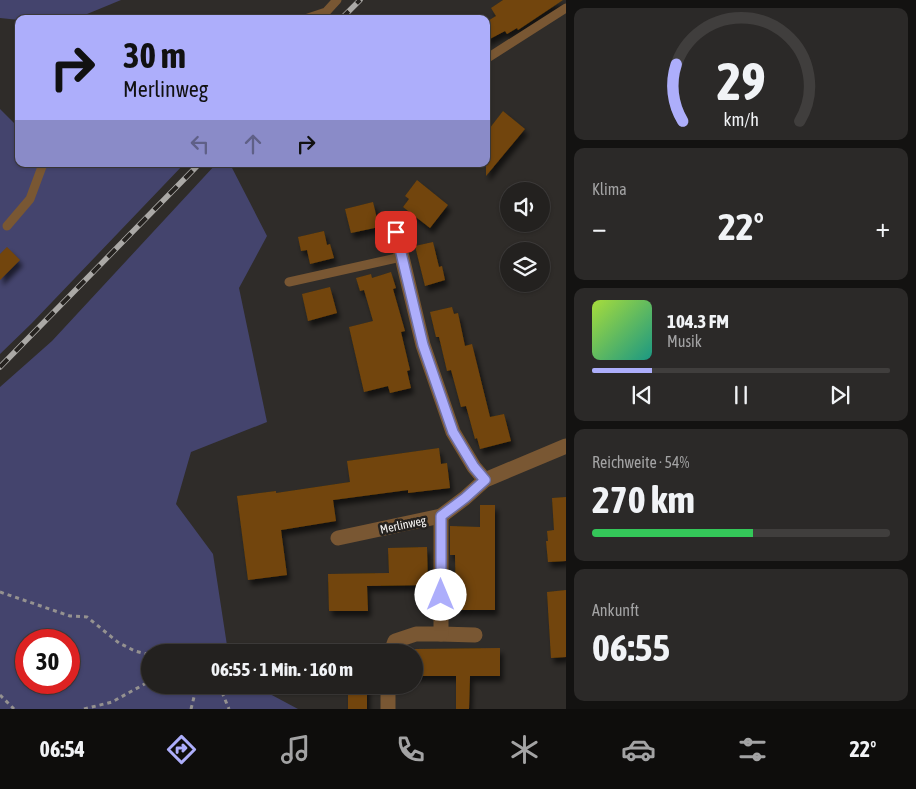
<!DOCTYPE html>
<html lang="de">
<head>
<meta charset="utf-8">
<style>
	:root { --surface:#23211f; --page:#2b2928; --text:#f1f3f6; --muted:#a3a3a4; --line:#403e3d; --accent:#adaefb }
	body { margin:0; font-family:"Asap Condensed",sans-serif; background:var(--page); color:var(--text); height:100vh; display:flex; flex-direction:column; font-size:19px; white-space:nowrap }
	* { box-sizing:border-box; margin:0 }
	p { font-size:16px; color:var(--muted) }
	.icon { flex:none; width:28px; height:28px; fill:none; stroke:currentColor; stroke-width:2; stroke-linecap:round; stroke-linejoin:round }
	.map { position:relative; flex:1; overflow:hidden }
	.details { display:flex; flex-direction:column; gap:8px; padding:8px; background:#131211; width:350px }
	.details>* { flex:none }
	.top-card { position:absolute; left:15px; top:15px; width:475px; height:152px; border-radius:10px; box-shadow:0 1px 4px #0004,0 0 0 1px var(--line); background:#adaefb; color:#111; overflow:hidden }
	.buttons { position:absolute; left:500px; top:182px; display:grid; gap:10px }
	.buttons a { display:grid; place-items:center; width:50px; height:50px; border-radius:50%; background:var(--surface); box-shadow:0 1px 4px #0004,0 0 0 1px var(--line); font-size:25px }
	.speed { position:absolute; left:15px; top:629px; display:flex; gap:10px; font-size:25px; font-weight:700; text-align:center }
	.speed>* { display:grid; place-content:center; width:65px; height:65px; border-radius:50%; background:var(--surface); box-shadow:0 1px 4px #0004,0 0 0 1px var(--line); line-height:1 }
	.speed .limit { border:8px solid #d22; background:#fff; color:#111 }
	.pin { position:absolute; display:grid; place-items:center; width:42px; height:42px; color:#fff; margin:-21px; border-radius:10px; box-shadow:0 2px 8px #0006 }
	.me { position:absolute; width:55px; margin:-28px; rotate:0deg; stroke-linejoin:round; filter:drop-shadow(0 0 4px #0008) }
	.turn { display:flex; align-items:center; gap:18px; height:105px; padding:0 25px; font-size:22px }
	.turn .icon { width:65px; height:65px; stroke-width:2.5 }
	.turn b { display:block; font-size:35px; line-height:42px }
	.lanes { display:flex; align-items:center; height:48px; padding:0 25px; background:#0003; justify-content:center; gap:25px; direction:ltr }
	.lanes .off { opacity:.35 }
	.big { font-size:38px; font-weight:700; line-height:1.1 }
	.details .tile { flex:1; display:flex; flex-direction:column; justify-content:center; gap:8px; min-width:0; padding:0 18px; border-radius:10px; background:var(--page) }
	.details .dial { align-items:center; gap:0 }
	.dial svg { height:130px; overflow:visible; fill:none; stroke:var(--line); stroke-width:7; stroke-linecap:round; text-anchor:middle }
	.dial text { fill:var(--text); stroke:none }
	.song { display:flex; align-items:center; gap:15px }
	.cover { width:60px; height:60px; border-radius:8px; background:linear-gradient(135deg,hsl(80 70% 55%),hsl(170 70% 35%)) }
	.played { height:5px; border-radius:2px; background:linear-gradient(90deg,var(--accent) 20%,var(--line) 20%) }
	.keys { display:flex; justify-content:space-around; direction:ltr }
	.heat { display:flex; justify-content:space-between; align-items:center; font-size:28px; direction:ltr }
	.charge { height:8px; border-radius:4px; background:linear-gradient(90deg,#34c759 54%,var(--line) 0) }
	.trip { position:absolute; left:141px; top:644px; width:282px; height:50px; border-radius:25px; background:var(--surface); box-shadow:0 1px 4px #0004,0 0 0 1px var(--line); font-weight:700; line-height:50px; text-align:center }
	.tabs { display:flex; height:80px; justify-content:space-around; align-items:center; background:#0e0d0c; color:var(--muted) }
	.tabs .icon { width:35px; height:35px }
	.tabs .current { color:var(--accent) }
	.tabs b { font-size:22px; color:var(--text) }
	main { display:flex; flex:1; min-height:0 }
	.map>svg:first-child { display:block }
	.green { fill:#44446d; fill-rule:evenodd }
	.building { fill:#724509; filter:url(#shadow) }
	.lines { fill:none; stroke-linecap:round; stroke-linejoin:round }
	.path { stroke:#959290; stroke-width:3; stroke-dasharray:4 4; stroke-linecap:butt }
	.service { stroke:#795733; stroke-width:9 }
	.minor { stroke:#795733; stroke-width:15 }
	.rail-casing { stroke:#aba9a6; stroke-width:5.5 }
	.rail { stroke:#25221f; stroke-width:4; stroke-dasharray:11; stroke-linecap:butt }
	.route-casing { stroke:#7071a3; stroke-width:12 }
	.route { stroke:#adaefb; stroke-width:9 }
	.labels { text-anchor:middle; stroke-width:5; stroke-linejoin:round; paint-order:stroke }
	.street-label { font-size:12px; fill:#f6f4f2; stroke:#25221f }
</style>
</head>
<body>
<main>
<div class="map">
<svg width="566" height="709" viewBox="0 0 566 709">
	<defs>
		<filter id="shadow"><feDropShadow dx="3" dy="5.5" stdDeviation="2.5" flood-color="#0009"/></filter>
	</defs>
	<rect width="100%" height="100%" fill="#2f2c29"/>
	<g class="green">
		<polygon points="0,0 121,0 75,19 19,19 19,20 0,18"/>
		<polygon points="0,109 19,128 19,164 184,164 31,324 0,354"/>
		<path d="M216,164h14l37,72 -28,52 28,134 -76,30 -15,52 37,50 15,98h-78v33h103l45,24h-298v-322l52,-46zM26,640h43v42h-43z"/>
	</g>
	<g class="building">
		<polygon points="503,0 563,0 518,30 517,28 507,34 505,31 486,41 486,22 496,16 491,8"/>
		<polygon points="503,111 525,129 486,176 486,133"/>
		<polygon points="417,180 448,205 430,228 403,207 409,199 405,196"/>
		<polygon points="373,202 379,227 351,233 345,209"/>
		<polygon points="324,231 327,245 330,244 334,258 310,264 307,250 301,251 298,237"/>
		<polygon points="433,242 439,267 442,266 445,280 425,286 415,246"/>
		<polygon points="7,247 20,260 0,280 0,254"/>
		<polygon points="391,272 396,288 393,289 405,331 401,332 410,370 407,371 411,388 390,393 388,386 364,392 349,327 373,321 364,290 360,291 356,278 371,274 372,278"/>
		<polygon points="330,287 337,313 308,321 302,294"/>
		<polygon points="452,307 454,314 458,313 465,346 472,344 490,417 504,414 511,441 480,449 477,438 475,439 466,406 461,407 451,370 447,371 439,337 436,337 430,312"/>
		<polygon points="439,448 441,464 447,463 450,488 408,493 408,490 333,500 336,521 281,530 287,575 248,580 237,496 276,491 276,493 350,482 347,461"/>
		<polygon points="566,497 566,561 548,562 546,541 548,541 547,531 554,530 552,498"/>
		<polygon points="480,505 495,505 495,610 456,610 455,555 450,555 450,526 480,527"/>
		<polygon points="427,547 428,585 367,586 368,611 329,611 328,574 389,573 388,548"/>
		<polygon points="566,590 566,657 551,658 547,592"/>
		<polygon points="500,648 500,676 470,676 469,709 456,709 456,676 415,676 415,649"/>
		<rect x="348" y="686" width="19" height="23"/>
	</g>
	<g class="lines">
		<g class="path">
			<polyline points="0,592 70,616 87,617 119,643 135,651 150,655"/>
			<polyline points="219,685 229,709"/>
			<polyline points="0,695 14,709"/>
			<polyline points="84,709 112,702 150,681"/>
			<polyline points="191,709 197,685"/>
		</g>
		<g class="service">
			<polyline points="305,19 326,12 337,0"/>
			<polyline points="486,59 566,8"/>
			<polyline points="7,226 30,199 43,164"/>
			<polyline points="289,282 401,257"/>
		</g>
		<g class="minor">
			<polyline points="396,232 423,345 453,432 474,467 485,480"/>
			<polyline points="338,538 441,516 465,498 485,480 566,446"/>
			<polyline points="441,634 475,635"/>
			<polyline points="391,652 395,641 416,634 441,634 441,516"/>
			<polyline points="388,685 388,709"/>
		</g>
		<defs>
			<g id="rail">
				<polyline points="341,19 360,0"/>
				<polyline points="0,367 199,164"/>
			</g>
		</defs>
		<use href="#rail" class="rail-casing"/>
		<use href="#rail" class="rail"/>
	</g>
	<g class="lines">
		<defs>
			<polyline id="route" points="396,232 423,345 453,432 474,467 485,480 465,498 441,516 441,595"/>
		</defs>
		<use href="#route" class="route-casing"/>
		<use href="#route" class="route"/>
	</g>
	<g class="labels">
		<g class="street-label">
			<text transform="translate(403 525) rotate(-12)" y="4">Merlinweg</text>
		</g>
	</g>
</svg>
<div class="buttons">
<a><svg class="icon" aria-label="sound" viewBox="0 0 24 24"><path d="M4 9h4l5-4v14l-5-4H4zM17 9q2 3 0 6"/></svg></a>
<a><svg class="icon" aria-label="layers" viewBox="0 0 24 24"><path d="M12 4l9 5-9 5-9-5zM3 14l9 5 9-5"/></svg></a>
</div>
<div class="speed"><div class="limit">30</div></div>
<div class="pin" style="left:396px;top:232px;background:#d93025"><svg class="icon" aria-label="arrive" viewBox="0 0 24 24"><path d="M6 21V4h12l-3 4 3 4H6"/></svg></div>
<svg class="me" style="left:441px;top:595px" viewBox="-20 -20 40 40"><circle r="19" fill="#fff"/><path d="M0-13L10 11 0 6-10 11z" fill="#adaefb"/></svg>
<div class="trip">06:55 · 1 Min. · 160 m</div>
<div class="top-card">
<div class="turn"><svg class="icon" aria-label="right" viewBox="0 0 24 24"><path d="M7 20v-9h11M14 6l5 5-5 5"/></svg><div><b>30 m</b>Merlinweg</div></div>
<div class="lanes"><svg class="icon off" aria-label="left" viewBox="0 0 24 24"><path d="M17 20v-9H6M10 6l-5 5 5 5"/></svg><svg class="icon off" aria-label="ahead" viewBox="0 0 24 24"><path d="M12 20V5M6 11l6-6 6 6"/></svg><svg class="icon" aria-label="right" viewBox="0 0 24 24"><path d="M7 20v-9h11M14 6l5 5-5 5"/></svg></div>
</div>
</div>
<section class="details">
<div class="tile dial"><svg viewBox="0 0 100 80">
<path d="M14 69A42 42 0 1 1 86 69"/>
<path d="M14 69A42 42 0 0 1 10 34" stroke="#adaefb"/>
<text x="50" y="56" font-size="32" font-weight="700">29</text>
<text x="50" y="72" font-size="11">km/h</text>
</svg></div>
<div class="tile"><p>Klima</p>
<div class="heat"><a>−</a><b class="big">22°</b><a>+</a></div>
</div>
<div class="tile">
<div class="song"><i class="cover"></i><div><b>104.3 FM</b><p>Musik</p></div></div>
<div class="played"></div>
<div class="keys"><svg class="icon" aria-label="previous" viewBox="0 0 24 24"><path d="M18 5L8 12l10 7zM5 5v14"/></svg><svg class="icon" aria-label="pause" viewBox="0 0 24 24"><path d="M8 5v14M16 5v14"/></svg><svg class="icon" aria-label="next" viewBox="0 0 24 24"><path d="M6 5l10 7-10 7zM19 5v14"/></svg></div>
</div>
<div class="tile"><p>Reichweite · 54%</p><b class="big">270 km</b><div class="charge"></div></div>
<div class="tile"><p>Ankunft</p><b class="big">06:55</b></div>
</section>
</main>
<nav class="tabs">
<b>06:54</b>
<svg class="icon current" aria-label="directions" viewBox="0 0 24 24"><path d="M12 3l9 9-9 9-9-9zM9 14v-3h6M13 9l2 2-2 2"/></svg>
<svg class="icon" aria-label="music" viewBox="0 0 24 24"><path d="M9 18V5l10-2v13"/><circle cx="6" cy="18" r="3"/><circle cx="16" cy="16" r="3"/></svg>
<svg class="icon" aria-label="phone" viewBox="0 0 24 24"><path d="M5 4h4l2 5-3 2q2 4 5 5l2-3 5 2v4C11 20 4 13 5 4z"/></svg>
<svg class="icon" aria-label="climate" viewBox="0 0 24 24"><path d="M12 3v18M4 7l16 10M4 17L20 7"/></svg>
<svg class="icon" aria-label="car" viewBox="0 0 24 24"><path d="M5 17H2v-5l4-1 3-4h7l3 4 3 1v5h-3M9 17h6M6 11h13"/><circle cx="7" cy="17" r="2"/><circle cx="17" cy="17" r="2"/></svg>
<svg class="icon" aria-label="filters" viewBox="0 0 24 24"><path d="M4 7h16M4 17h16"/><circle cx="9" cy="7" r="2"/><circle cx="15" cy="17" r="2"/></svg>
<b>22°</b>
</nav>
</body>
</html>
